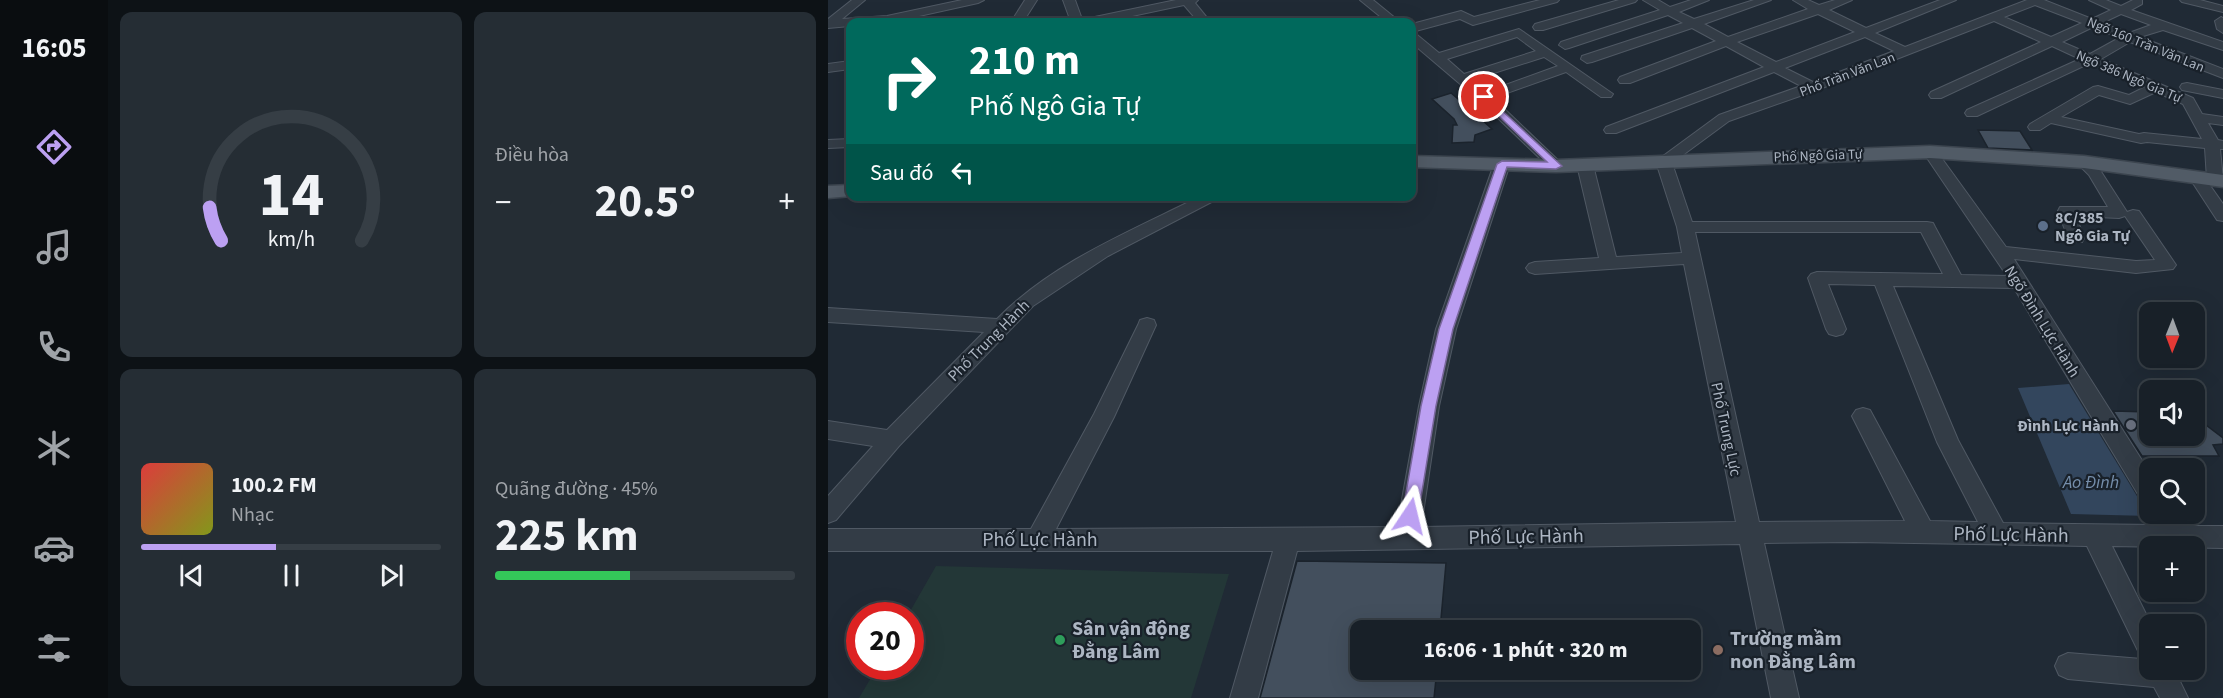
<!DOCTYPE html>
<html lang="vi">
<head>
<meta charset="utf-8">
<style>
	:root { --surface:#182028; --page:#252d34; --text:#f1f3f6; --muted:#9fa3a8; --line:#363e45; --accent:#bca0f2 }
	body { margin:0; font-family:"Source Sans 3",sans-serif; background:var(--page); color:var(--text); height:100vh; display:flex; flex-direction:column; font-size:22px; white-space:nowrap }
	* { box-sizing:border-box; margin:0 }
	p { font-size:20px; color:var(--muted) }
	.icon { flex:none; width:33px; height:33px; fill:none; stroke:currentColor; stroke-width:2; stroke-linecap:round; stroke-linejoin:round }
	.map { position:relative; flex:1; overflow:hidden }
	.side { display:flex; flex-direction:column; gap:12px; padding:12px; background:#0d1216; width:720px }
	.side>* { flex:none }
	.banner { position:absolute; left:18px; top:18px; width:570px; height:183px; border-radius:12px; box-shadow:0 6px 24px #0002,0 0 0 2px var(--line); background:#00695c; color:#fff; overflow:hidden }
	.needle { width:39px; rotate:181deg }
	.buttons { position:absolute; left:1311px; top:302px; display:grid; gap:12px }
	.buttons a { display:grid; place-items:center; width:66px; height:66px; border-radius:12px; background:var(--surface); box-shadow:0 6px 24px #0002,0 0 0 2px var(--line); font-size:30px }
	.speed { position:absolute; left:18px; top:602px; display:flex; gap:12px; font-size:30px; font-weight:700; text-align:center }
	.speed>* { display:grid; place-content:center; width:78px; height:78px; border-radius:50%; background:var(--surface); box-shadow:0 6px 24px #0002,0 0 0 2px var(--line); line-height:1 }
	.speed .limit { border:9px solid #d22; background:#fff; color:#111 }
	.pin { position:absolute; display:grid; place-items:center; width:51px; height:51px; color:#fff; margin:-26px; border:3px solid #fff; border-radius:50%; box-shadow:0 2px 6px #0007 }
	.me { position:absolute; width:66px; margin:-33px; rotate:10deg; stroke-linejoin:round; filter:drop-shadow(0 0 4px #0008) }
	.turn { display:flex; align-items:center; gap:21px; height:126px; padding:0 24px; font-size:27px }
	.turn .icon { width:78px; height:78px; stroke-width:2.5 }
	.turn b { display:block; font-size:42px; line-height:51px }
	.then { display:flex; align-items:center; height:57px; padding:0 24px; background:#0003; gap:12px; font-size:22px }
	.big { font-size:45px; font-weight:700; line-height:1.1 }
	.side .widget { flex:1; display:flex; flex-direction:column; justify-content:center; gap:9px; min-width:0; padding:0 21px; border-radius:12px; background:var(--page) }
	.side .dial { align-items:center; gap:0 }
	.dial svg { height:156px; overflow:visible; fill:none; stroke:var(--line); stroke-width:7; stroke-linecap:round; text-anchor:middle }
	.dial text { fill:var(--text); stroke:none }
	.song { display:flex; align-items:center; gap:18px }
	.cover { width:72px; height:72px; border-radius:9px; background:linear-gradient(135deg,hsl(0 70% 55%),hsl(70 70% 35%)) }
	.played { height:6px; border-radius:3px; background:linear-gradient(90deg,var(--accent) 45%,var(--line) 45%) }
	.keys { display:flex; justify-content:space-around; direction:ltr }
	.heat { display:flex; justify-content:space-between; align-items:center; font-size:33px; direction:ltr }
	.charge { height:9px; border-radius:4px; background:linear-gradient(90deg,#34c759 45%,var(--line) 0) }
	.side .tiles { flex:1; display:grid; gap:12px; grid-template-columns:repeat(2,1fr) }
	.trip { position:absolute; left:522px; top:620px; width:351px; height:60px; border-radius:12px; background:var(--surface); box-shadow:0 6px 24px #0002,0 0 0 2px var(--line); font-weight:700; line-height:60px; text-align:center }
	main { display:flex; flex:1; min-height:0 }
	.dock { display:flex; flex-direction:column; width:108px; justify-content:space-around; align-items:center; background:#0a0d10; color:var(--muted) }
	.dock .icon { width:42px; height:42px }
	.dock .active { color:var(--accent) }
	.dock b { font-size:27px; color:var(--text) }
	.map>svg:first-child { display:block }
	.green { fill:#233737 }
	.water { fill:#33465d }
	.building { fill:#434f5d; stroke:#1b232c; stroke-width:1.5 }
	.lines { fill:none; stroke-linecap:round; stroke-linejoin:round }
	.minor-casing { stroke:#505964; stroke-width:2 }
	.major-casing { stroke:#3c454f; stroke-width:3 }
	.minor { fill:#333c46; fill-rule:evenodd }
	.major { fill:#515b66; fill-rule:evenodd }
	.route { fill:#bca0f2; stroke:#7a689d; stroke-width:1.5 }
	.service-dot { fill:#5c6f8a; stroke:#19212a; stroke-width:2 }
	.worship-dot { fill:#6b7280; stroke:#19212a; stroke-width:2 }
	.leisure-dot { fill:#2e9e5b; stroke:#19212a; stroke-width:2 }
	.education-dot { fill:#8d6e63; stroke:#19212a; stroke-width:2 }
	.labels { text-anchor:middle; stroke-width:4.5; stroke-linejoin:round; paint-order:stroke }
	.far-street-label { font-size:14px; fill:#adb6c3; stroke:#19212a }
	.poi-label { font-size:16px; font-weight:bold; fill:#adb6c3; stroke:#19212a; text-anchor:start }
	.street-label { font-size:16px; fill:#adb6c3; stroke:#19212a }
	.water-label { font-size:18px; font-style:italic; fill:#758eab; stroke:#19212a }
	.near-street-label { font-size:20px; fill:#adb6c3; stroke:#19212a }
	.near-poi-label { font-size:20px; font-weight:bold; fill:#adb6c3; stroke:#19212a; text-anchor:start }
</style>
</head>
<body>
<main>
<nav class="dock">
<b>16:05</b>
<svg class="icon active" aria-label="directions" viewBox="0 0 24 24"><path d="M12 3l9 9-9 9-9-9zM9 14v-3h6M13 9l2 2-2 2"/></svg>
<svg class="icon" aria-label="music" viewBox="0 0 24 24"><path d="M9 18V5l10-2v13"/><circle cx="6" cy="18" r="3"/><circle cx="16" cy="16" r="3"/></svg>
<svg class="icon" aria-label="phone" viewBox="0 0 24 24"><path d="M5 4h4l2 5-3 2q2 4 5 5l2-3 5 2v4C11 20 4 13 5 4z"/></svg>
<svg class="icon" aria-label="climate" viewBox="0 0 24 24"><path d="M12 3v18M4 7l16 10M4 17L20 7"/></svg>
<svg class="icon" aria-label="car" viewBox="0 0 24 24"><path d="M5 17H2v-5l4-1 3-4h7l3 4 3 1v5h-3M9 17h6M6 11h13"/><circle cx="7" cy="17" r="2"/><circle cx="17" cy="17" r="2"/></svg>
<svg class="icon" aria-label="filters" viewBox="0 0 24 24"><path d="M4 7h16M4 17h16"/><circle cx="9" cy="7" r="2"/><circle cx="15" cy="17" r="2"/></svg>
</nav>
<section class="side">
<div class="tiles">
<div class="widget dial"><svg viewBox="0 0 100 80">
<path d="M14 69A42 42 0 1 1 86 69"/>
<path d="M14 69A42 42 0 0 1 8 52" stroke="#bca0f2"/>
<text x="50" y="56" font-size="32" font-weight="700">14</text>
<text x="50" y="72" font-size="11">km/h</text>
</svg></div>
<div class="widget"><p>Điều hòa</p>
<div class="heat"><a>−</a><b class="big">20.5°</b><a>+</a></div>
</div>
<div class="widget">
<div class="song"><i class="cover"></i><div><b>100.2 FM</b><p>Nhạc</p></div></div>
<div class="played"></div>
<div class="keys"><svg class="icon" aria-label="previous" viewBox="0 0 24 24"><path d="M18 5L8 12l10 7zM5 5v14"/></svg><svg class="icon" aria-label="pause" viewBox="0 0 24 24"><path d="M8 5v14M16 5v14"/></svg><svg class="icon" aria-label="next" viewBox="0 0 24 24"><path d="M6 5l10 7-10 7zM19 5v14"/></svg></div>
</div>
<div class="widget"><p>Quãng đường · 45%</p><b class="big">225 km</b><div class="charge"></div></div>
</div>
</section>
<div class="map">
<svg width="1395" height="698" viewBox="0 0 1395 698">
	<rect width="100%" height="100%" fill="#202a35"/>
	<polygon class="green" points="108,566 401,574 363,698 31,698 50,666 82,666 82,615 80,615"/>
	<polygon class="water" points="1241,384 1321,516 1243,514 1190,388"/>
	<g class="building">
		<polygon points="623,93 643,110 664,129 647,135 646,142 624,143 625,125 629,125 626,119 604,99"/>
		<polygon points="1150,130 1192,131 1204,150 1160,148"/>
		<polygon points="1285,411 1322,412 1322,435 1366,435 1366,416 1395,438 1395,444 1385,445 1391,456 1314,456"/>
		<polygon points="469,561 618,563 612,630 532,630 532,669 609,669 606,698 432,698"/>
	</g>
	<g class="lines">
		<defs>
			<g id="minor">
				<polygon points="24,0 37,0 14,19 59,16 134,0 156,0 150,3 64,22 22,22 22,26 0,28 0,19"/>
				<polygon points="197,0 209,0 195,22 183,22"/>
				<polygon points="235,0 247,0 255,22 243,22"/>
				<polygon points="348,0 370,0 367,3 380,19 379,22 367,22 368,19 356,5 276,22 256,22 262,18"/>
				<polygon points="532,0 545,0 572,22 559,22"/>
				<polygon points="712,0 731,0 729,2 645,25 632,19 584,32 584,24 633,11 646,17"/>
				<polygon points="791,0 809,0 807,2 715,30 707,30 705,27 707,24"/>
				<path d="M815,0h15l12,7 21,-7h18l-30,12 15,7 60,-19h17l-67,24 24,13 80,-28 -15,-9h15l11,5 16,-5h17l-23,10 37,18 74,-28h16l-81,33 30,14 122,-47h17l48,19 19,-9 -22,-10h17l15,6 12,-6h9v4l-11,6 92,32v8l-60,-20 -23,7 83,32v9l-93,-36 -29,17 92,39 9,16 21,3v8l-15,-2 10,17 5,1v8h-3l3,30 -8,5 -8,-5 -2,-31 -58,-6 -6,1 -90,-20 -11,7h-10l-2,-3 2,-3 63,-37 5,-1 31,9 16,-8 -55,-24 -113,53h-10l-2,-3 2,-3 113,-51 -28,-13 -111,52h-10l-2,-3 2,-3 110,-50 -47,-21 -177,69 -88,31 -57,42 20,59h235l6,1 2,4 26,48 46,1 -84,-124 2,-3h10l71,98 130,14 19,-1 -30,-44 -6,2 -43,-2 8,22 -2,4h-12l-2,-4 -10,-27 2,-4h48l-19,-32 -13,-13 3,-3h10l11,11 27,42 6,-2 6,1 37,54 -3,4 -37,4 -122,-14 136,214v31l-8,-3 -128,-213 -121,-2 65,154 45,83 152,2 -6,-12h25l7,13h42v22l-111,-2 39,78h-1v45h24l14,29h-28l-6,-11 -86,-8 -9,-4 -4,-9 4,-9 9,-4 74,6 -55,-113 -232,-4 -91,1 35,155h-28l-31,-154 -443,7 -39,147h-28l43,-147h-445v-22h203l63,-115 44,-89 2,-5 7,-2 7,2 2,5 -42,92 -58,112 341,-2 22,-121 17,-77 58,-165 8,-5 8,5 -54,165 -17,77 -18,121 315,-5 -52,-258 -149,10 -6,-2 -3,-4 3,-4 6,-2 64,-4 -22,-93 8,-5 8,5 23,92 66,-4 -5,-26 -21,-65 3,-3 60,-44 82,-29 -27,-14 -158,61h-10l-2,-3 2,-3 158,-60 -38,-21 -96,37h-10l-2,-3 2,-3 96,-36 -24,-13 -100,34 -5,1 -6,-4 1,-3 101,-33 -15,-8 -99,33 -4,1 -6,-4 2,-3 99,-32zM1207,5l47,18 -31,14 -47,-20zM990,14l37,18 -79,30 -39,-20zM1293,14l30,11 -22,8 -27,-10zM1265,27l26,11 -29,16 -28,-12zM1037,37l29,14 -81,31 -28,-14zM1328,92l27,12 19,35 -58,-6 -5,1 -78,-17 38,-22 31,9zM867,232h226l22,42 -126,-2 -6,2 -3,4 18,51 3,5 7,2 7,-2 3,-5 -18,-45 47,1 62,157 41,80 -48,-1 -60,-111 -7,-2 -7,2 -4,6 53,105 -146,1z"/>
				<polygon points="1352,0 1372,0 1395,6 1395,12 1354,2"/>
				<polygon points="1393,17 1395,18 1395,33 1389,29 1387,21"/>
				<path d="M691,29l94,65 -2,3h-10l-35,-25 -73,26 68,65 3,3 -3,3h-10l-72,-69 -67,-57v-10l4,1 23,19zM689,37l19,14 -72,23 -17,-15zM716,57l14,9 -72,26 -14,-12z"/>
				<polygon points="22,61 22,69 0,72 0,64"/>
				<polygon points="1359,83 1395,90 1395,98 1354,90 1352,87 1354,84"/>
				<polygon points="22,139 22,147 0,148 0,140"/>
				<polygon points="1369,172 1374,174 1395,204 1395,221 1389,220 1361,177"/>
				<path d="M373,196h22l-115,60 -75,50 -134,140 -63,74 -8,3v-27l45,-50 -45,-7v-18l59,9 97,-98 -156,-10v-14l169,11c56,-57 134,-88 204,-123z"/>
			</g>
			<g id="major">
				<polygon points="1102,146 1256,156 1395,175 1395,187 1256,168 1102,158 728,172 584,167 584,156 728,160"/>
				<polygon points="22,185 24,196 0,198 0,186"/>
			</g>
		</defs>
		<use href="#minor" class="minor-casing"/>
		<use href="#major" class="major-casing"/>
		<use href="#minor" class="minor"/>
		<use href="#major" class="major"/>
	</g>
	<polygon class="route" points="656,94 734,166 728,169 679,167 625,329 608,406 590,516 588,521 582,523 577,521 574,516 593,406 611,329 669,164 674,161 719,162 653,99 651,97"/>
	<circle class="service-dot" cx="1215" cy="226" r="6"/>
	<circle class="worship-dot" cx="1303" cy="425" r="6"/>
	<circle class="leisure-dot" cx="232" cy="640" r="6"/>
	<circle class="education-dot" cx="890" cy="650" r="6"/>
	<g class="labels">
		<g class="far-street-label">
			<text transform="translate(1318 44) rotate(22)" y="5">Ngõ 160 Trần Văn Lan</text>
			<text transform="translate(1019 74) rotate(-21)" y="5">Phố Trần Văn Lan</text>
			<text transform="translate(1301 76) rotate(23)" y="5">Ngõ 386 Ngô Gia Tự</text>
			<text transform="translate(990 155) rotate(-2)" y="5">Phố Ngô Gia Tự</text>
		</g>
		<g class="poi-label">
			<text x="1227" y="223">8C/385<tspan x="1227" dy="18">Ngô Gia Tự</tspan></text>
			<text x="1291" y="431" text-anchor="end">Đình Lực Hành</text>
		</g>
		<g class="street-label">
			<text transform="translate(1215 321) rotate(58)" y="6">Ngõ Đình Lực Hành</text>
			<text transform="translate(160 340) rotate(-45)" y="6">Phố Trung Hành</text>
			<text transform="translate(899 429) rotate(78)" y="6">Phố Trung Lực</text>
		</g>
		<g class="water-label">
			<text x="1263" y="488">Ao Đình</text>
		</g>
		<g class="near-street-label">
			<text transform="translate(1183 534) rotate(1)" y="7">Phố Lực Hành</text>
			<text transform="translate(698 536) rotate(-1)" y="7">Phố Lực Hành</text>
			<text x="212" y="546">Phố Lực Hành</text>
		</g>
		<g class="near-poi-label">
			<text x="244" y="635">Sân vận động<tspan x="244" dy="23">Đằng Lâm</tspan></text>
			<text x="902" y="645">Trường mầm<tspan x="902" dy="23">non Đằng Lâm</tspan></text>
		</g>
	</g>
</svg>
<div class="buttons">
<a><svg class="needle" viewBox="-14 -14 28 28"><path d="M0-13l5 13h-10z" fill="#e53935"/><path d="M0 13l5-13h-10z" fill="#9fa3a8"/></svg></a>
<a><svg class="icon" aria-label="sound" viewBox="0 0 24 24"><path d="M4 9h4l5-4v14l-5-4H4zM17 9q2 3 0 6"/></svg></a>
<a><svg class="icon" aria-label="search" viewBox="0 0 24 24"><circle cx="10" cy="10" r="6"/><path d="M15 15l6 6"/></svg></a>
<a>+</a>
<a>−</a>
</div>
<div class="speed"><div class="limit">20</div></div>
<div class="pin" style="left:656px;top:97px;background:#d93025"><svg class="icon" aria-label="arrive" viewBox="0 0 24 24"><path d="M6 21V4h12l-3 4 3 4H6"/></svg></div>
<svg class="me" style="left:582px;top:516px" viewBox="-20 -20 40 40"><path d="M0-17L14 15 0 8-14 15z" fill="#bca0f2" stroke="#fff" stroke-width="4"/></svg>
<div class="trip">16:06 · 1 phút · 320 m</div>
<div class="banner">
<div class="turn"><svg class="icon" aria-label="right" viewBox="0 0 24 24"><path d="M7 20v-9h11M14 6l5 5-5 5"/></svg><div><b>210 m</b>Phố Ngô Gia Tự</div></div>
<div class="then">Sau đó<svg class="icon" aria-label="left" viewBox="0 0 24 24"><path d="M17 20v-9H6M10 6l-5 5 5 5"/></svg></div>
</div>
</div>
</main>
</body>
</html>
